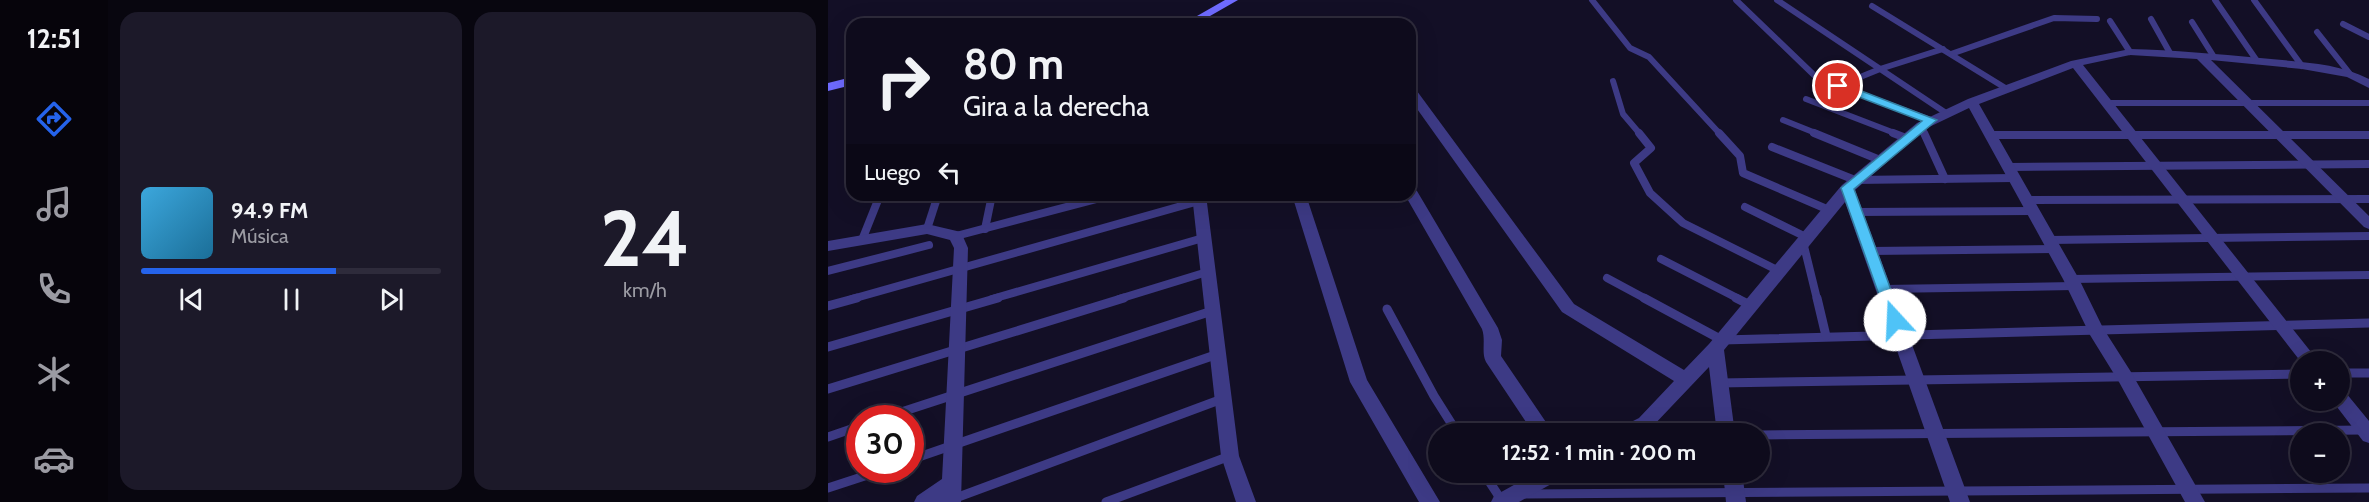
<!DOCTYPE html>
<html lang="es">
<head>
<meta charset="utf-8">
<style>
	:root { --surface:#0e0b1c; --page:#1c1929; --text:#f1f3f6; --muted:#9b9ba3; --line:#2e2b3b; --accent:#2563eb }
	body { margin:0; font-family:Cabin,sans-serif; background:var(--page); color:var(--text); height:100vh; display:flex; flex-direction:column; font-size:22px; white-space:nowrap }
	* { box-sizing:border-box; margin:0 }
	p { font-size:20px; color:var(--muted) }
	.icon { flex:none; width:33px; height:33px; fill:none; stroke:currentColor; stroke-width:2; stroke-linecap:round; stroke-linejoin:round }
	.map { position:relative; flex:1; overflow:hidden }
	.side { display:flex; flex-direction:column; gap:12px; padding:12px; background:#08060f; width:720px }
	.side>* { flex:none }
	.guide { position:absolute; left:18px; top:18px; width:570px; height:183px; border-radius:18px; box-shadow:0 6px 24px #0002,0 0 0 2px var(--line); background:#0e0b1c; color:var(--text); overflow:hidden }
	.fabs { position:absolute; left:1462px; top:351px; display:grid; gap:12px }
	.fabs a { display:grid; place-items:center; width:60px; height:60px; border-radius:50%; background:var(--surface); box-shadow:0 6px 24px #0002,0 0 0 2px var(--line); font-size:30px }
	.speed { position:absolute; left:18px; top:405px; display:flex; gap:12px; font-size:30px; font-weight:700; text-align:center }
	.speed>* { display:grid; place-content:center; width:78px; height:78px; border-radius:50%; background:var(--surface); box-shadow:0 6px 24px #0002,0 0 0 2px var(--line); line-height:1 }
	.speed .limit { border:9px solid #d22; background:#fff; color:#111 }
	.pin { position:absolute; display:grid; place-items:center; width:51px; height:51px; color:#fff; margin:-26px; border:3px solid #fff; border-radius:50%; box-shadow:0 2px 6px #0007 }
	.me { position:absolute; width:66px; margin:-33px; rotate:340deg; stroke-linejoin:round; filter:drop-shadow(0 0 4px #0008) }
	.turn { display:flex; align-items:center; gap:21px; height:126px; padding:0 18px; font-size:27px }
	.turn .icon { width:78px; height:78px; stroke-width:2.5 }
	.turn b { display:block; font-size:42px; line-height:51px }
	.then { display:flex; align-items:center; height:57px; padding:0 18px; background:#0003; gap:12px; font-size:22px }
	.side .tile { flex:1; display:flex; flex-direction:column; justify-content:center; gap:9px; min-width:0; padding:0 21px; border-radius:18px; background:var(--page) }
	.side .dial { align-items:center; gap:0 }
	.dial b { font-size:78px; line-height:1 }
	.song { display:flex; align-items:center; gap:18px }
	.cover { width:72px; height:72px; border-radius:9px; background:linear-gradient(135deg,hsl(200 70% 55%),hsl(200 70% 35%)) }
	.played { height:6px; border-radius:3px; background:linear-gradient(90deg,var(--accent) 65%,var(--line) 65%) }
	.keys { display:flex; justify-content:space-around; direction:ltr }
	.side .tiles { flex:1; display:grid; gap:12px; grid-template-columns:repeat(2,1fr) }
	.trip { position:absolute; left:600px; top:423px; width:342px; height:60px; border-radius:30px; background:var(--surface); box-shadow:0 6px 24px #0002,0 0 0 2px var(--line); font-weight:800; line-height:60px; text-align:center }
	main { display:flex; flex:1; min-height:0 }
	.dock { display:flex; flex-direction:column; width:108px; justify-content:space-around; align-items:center; background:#06040b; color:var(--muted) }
	.dock .icon { width:42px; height:42px }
	.dock .active { color:var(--accent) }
	.dock b { font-size:27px; color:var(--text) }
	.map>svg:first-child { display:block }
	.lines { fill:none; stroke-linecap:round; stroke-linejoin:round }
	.service-far2 { stroke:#3d3a85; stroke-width:6 }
	.service-far1 { stroke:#3d3a85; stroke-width:8 }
	.service { stroke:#3d3a85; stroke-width:9 }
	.minor { fill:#3d3a85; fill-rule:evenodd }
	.secondary { fill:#6f6bff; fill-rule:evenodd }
	.route { fill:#4fc3f7; stroke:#337fa1; stroke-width:1.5 }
</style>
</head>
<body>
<main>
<nav class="dock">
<b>12:51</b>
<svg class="icon active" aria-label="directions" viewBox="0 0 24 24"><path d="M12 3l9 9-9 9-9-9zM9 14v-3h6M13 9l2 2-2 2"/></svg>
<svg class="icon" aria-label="music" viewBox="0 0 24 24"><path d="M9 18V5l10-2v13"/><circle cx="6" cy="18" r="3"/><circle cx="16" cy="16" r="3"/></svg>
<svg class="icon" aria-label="phone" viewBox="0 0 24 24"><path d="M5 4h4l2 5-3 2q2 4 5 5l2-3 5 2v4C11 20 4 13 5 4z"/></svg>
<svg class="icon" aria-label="climate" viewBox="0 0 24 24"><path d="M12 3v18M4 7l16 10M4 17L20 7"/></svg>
<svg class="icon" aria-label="car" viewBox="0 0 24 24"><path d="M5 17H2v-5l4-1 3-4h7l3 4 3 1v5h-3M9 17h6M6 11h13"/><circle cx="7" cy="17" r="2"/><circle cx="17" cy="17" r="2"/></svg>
</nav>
<section class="side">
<div class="tiles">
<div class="tile">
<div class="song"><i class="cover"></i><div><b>94.9 FM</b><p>Música</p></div></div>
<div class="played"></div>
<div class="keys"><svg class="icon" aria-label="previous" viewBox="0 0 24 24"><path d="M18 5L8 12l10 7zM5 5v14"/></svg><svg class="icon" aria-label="pause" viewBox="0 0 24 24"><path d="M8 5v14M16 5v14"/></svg><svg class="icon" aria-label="next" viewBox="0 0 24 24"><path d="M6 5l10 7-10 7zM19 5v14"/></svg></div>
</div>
<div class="tile dial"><b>24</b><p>km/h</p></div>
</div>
</section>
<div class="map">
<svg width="1541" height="502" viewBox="0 0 1541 502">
	<rect width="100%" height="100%" fill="#130f26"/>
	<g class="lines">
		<g class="service-far2">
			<polyline points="764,0 802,48 821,57 892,134"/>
			<polyline points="908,0 988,77 1103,120"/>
			<polyline points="949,0 1118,113"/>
			<polyline points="1387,0 1429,61"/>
			<polyline points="1426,0 1474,66"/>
			<polyline points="1044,6 1179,89"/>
			<polyline points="1323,19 1342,53"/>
			<polyline points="1282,21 1302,52"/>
			<polyline points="1364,22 1386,57"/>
			<polyline points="1515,24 1541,37"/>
			<polyline points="1489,32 1522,74"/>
			<polyline points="1123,54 1226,18 1269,19"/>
			<polyline points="785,81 795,114 812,134"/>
			<polyline points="1010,86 1052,69 1115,49"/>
			<polyline points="978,99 1069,134"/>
			<polyline points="1279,103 1541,103"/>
			<polyline points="955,120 990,134"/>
			<polyline points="1093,126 1097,134"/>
		</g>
		<g class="service-far1">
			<polyline points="811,133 823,148 806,163 822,193 855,223 951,271"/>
			<polyline points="891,133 912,156 915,173 1001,210"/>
			<polyline points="986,133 1052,160"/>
			<polyline points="1065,133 1078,138"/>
			<polyline points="1096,133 1117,179"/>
			<polyline points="1162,135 1541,135"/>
			<polyline points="944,147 1027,180 1186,178"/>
			<polyline points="1181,167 1541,164"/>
			<polyline points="1199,200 1541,199"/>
			<polyline points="917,207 978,237"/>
			<polyline points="1028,212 1205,211"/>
			<polyline points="99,229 110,195"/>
			<polyline points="157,229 164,195"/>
			<polyline points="128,236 284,195"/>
			<polyline points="34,240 52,195"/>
			<polyline points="1221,240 1541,236"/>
			<polyline points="975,242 989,299"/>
			<polyline points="1042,251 1226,249"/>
			<polyline points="833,259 911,299"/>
			<polyline points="0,271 101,245"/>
			<polyline points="779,278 818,299"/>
			<polyline points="1243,279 1541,275"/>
			<polyline points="1056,289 1246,286"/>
			<polyline points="24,299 371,201"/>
			<polyline points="164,299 375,238"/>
			<polyline points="291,299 379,272"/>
		</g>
		<g class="service">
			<polyline points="816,298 894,340 1541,323"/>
			<polyline points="908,298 922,305"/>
			<polyline points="989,298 998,336"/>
			<polyline points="0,306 29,298"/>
			<polyline points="559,309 606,396 630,434"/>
			<polyline points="0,347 170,298"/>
			<polyline points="1512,373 1541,373"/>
			<polyline points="891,383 1473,374"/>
			<polyline points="0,389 296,298"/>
			<polyline points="55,418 384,311"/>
			<polyline points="932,435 1536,430"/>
			<polyline points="0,437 32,426"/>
			<polyline points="82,460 390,354"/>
			<polyline points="655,472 674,501"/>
			<polyline points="0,488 55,470"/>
			<polyline points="695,494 1541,488"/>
			<polyline points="125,499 394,399"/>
			<polyline points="278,502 402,456"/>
		</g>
		<g class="minor">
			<path d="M1302,49c44,1 87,5 130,9 36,4 77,4 109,21v9l-22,-11 -45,-8 -91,-9 158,156v13l-5,-2 -167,-168 -67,-4 -47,10 236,297h-18l-228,-294 -94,36 100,175 24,49 28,44 74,130h-20l-66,-120 -29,-47 -27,-56 -94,-171 -44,21 -70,61 115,312h-20l-105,-300 -121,148 11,84h-18l-8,-67 -58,61 -9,6h-26l3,-6 20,-10 35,-37 -112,-69 -152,-213v-13l4,1 160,217 110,66 25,-26 133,-159 75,-62 51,-24 103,-38z"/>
			<path d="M582,187l7,4 81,137 4,12 -1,16 53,78h-20l-48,-72c-5,-9 0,-22 -4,-33l-77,-134h5z"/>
			<polygon points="364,195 378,195 411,456 428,502 408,502 393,456"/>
			<polygon points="464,195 478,195 539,380 612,502 591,502 522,382"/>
			<polygon points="99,224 133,232 140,248 133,502 86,502 89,496 114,479 126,248 122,240 99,234 0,251 0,241"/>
			<polygon points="1512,391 1518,393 1541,421 1541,443 1535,441 1506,403 1504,400 1512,400"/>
			<polygon points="709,472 736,472 734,478 691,502 663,502 666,496"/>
			<polygon points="895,472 914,472 918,502 898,502"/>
		</g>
		<g class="secondary">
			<polygon points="397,0 410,0 368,24 355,24"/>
			<polygon points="24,77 24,85 0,91 0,83"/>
		</g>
	</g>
	<polygon class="route" points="1010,82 1109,120 1026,189 1074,320 1072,324 1062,324 1060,320 1013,188 1094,121 1007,88 1007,83"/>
</svg>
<div class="fabs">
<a>+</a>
<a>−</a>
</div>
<div class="speed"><div class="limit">30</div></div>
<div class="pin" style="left:1010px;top:86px;background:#d93025"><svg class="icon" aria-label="arrive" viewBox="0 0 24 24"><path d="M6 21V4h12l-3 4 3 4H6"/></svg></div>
<svg class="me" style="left:1067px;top:320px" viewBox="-20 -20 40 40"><circle r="19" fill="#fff"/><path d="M0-13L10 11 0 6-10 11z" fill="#4fc3f7"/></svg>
<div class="trip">12:52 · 1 min · 200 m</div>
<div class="guide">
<div class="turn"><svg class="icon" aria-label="right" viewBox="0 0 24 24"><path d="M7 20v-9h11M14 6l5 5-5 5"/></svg><div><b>80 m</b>Gira a la derecha</div></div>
<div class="then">Luego<svg class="icon" aria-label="left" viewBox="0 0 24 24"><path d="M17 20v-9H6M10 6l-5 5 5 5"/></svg></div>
</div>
</div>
</main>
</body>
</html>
